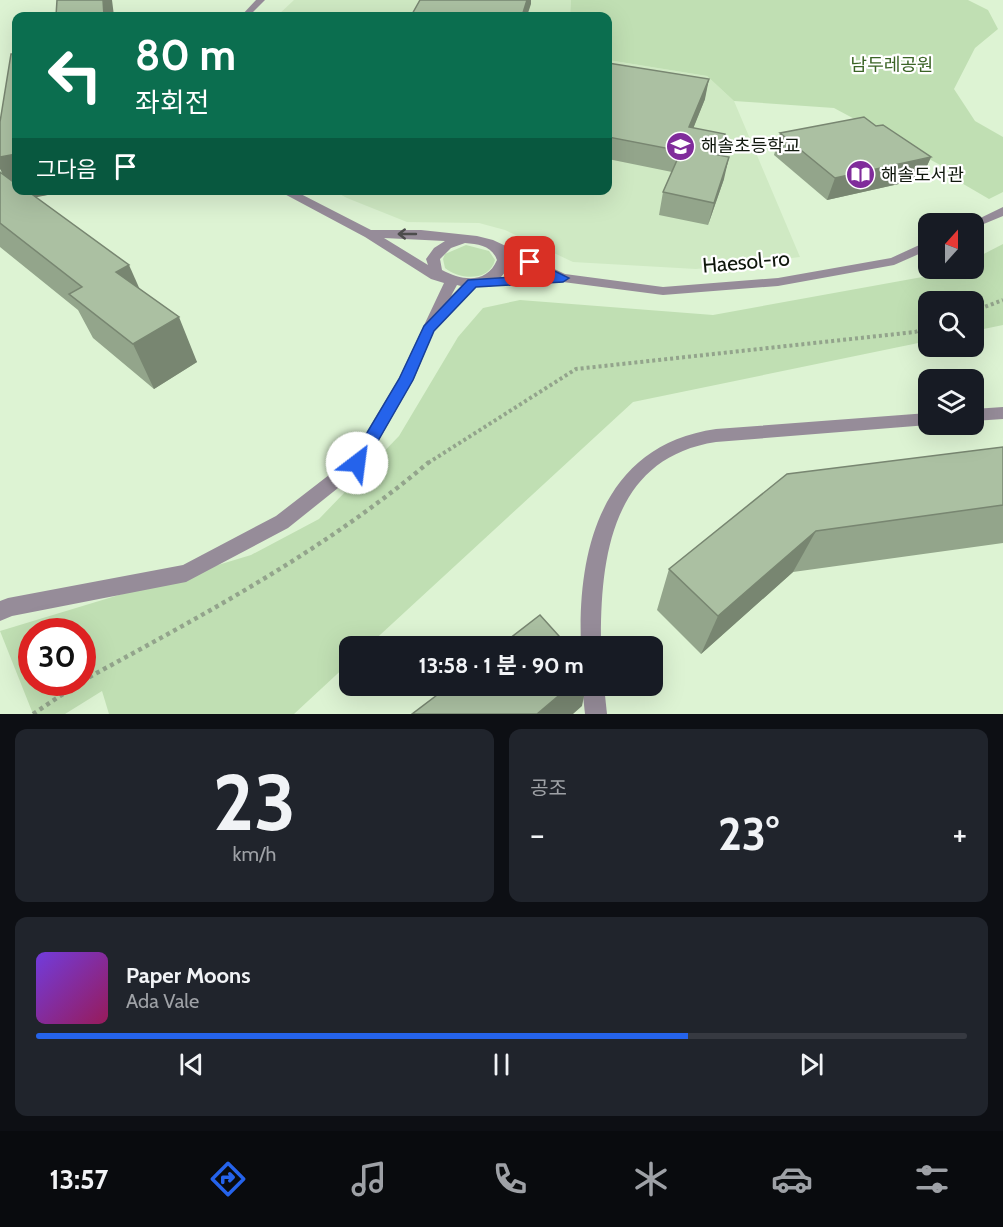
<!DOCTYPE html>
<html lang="ko">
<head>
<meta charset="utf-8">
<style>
	:root { --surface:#171b24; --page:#20242c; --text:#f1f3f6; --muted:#9ea1a6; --line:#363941; --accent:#2563eb }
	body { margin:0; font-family:Cabin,"Noto Sans KR",sans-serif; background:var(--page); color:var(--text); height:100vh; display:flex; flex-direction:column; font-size:22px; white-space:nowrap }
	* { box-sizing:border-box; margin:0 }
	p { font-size:20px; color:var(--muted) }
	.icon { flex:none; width:33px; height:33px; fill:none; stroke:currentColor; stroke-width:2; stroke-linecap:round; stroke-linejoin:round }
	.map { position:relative; height:714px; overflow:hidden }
	.drawer { display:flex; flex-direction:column; gap:15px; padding:15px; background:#0d0f14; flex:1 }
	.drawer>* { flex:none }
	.guide { position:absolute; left:12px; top:12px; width:600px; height:183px; border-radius:12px; box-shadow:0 6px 24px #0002; background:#0b6e4f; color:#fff; overflow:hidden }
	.needle { width:39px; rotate:21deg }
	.controls { position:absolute; left:918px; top:213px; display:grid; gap:12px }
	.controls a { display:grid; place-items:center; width:66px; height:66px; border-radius:12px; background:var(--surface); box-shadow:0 6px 24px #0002; font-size:30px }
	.speed { position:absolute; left:18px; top:618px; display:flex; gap:12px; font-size:30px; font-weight:700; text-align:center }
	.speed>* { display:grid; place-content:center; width:78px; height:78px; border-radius:50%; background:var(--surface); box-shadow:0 6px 24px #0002; line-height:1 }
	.speed .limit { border:9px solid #d22; background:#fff; color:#111 }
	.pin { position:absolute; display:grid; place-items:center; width:51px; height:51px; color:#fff; margin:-26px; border-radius:12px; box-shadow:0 3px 9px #0006 }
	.me { position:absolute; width:66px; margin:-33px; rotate:30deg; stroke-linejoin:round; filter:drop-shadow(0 0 4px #0008) }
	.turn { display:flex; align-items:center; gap:21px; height:126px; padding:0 24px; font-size:27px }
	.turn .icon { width:78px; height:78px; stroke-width:2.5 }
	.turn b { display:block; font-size:42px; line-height:51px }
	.then { display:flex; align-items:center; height:57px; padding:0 24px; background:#0003; gap:12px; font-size:22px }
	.big { font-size:45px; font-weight:700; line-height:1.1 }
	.drawer .tile { flex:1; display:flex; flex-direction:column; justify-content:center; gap:9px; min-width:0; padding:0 21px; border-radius:12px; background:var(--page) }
	.drawer .dial { align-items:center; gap:0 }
	.dial b { font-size:78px; line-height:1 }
	.song { display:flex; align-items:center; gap:18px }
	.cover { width:72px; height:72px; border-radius:9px; background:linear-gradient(135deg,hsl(260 70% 55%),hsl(330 70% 35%)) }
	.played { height:6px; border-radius:3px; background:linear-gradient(90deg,var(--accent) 70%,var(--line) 70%) }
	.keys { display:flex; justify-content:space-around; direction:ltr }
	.heat { display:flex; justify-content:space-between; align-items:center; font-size:33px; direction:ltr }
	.drawer .tiles { flex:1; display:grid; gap:15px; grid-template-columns:1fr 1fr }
	.tile:last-child { grid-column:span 2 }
	.trip { position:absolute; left:339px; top:636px; width:324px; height:60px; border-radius:12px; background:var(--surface); box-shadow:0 6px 24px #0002; font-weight:700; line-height:60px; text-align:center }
	.tab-bar { display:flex; height:96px; justify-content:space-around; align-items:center; background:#090b0e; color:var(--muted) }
	.tab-bar .icon { width:42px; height:42px }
	.tab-bar .active { color:var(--accent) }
	.tab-bar b { font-size:27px; color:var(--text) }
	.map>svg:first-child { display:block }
	.built { fill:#cfe9c3 }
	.green { fill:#c0dfb3; fill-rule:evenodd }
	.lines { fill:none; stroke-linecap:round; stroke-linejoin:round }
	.path-far1 { stroke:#93a48c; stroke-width:4; stroke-dasharray:3 3; stroke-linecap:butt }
	.path { stroke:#93a48c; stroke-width:4.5; stroke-dasharray:4 4; stroke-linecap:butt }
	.lane { fill:#968c99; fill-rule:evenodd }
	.street { fill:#968c99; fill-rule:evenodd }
	.wall { fill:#93a58b }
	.shaded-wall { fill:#788671 }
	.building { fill:#abc0a2; stroke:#788671; stroke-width:1.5 }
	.oneway { stroke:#4c4c4c }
	.route { fill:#2563eb; stroke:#184099; stroke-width:1.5 }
	.labels { text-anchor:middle; stroke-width:4.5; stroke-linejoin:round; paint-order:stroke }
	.far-park-label { font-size:18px; fill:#3b6426; stroke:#fff }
	.far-poi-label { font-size:18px; fill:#10180d; stroke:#fff; text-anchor:start }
	.street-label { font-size:21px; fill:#10180d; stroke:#fff }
</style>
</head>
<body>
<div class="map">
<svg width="1003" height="714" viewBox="0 0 1003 714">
	<rect width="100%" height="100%" fill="#ddf3d3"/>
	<g class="built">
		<polygon points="294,0 571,0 570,16 277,16"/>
		<polygon points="608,60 707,76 734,101 800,257 696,269 573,262 505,230 479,223 407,222 347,198 334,191 608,190"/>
	</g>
	<g class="green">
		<polygon points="571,0 968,0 988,10 998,29 975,48 954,89 975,121 1003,137 1003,192 989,199 953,178 957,174 834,108 734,101 707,76 608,60 608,16 570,16"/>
		<path d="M1003,244v81l-29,6v-29h-46v39l-295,61 -265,244h-18l-1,17 -55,51h-185l-7,-23 -37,23h-32l-33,-83 251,-76 68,-36 80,-83 59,-99 25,-29 37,-8 193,15 237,-43 6,-3 18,-1v-9zM32,632h50v50h-50z"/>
		<path d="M466,245l23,6 6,9c-6,22 -35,20 -50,8l-2,-9 2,-5z"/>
	</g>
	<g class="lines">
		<g class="path-far1">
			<polyline points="974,311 1003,300"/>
			<polyline points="428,463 576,369 915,332 928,327"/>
		</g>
		<g class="path">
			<path d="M82,681c121,-66 242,-130 347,-219"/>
			<polyline points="33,714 81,682"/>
		</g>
		<g class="lane">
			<polygon points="1003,407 1003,419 974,421 974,409"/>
			<path d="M928,413l2,11 -2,1 -212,17c-105,16 -116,117 -115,204h-20c-4,-98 22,-201 135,-217z"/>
			<polygon points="582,686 604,686 607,714 585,714"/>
		</g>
		<g class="street">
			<polygon points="256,0 265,0 249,16 241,16"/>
			<path d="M277,190h16l78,40h50l56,6 16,4 72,34 98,13 115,-9 113,-20 37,-17v9l-34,15 -116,21 -115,9 -100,-13 -87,5 -42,44 -20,48 -51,89 -75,60 -102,54 -174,34 -12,5v-20l8,-3 175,-33 93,-49 75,-58 48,-80 45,-95 -13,-4 -66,-42zM384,238l61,3 -11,7 -8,11 2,6zM465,243c14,1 27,3 32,17 -10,24 -35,21 -55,10l-2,-11 11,-11zM510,258l36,17 -45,2 6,-7zM457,285l4,1 -10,10z"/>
			<polygon points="1003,207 1003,216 974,228 974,224 968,224"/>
		</g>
	</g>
	<g class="wall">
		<polygon points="608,63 705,99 693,128 720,155 724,179 708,225 659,215 663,192 672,172 608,159"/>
		<polygon points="876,126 931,157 921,179 827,200 774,155 780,133"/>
		<polygon points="0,172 2,174 58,193 35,197 140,289 197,362 154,389 93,338 78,310 0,247"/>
		<polygon points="1003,447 1003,543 793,572 701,654 657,610 669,569"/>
	</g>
	<g class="shaded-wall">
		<polygon points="103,0 112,0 114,16 104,16"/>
		<polygon points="527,0 531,0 531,4 527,16 522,16"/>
		<polygon points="709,79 705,99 685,149 689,127"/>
		<polygon points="725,134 720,156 718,155"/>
		<polygon points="16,154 16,190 58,190 58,193 17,201 0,169 0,157"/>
		<polygon points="729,157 724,179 708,225 714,203"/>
		<polygon points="931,157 921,179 827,200 835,178"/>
		<polygon points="129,265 149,310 116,272"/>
		<polygon points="179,317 197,362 154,389 133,344"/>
		<polygon points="816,531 793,572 701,654 718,616"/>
		<polygon points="570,686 586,686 582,706 573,714 537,714"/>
	</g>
	<g class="building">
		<polygon points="57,0 103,0 104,16 56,16"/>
		<polygon points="420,0 527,0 522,16 411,16"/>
		<polygon points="11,54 16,54 16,154 0,157 0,122"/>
		<polygon points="608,63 709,79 689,127 725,134 718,155 729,157 714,203 663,192 681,151 608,137"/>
		<polygon points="864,117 876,126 883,125 931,157 835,178 780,133"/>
		<polygon points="0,172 16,184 16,190 26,190 129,265 116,272 179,317 133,344 69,294 82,287 0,223"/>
		<polygon points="1003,447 1003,505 816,531 718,616 669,569 787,474"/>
		<polygon points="540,615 568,646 500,646"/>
		<polygon points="449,686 570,686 537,714 412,714"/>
	</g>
	<defs><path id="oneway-shaft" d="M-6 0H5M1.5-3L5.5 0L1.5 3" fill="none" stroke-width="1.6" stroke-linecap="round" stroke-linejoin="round" transform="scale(1.5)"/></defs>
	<use class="oneway" href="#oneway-shaft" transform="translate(407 234) rotate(-180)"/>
	<polygon class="route" points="530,259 569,278 563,282 476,287 434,331 413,380 363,467 351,467 349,463 399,379 424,326 468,280 546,275 525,265 525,260"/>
	<defs>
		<symbol id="school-disc" viewBox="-11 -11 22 22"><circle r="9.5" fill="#802c9b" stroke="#fff"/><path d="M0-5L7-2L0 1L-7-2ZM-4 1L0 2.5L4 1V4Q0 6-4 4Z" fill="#fff"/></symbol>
		<symbol id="library-disc" viewBox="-11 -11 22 22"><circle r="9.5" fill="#802c9b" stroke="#fff"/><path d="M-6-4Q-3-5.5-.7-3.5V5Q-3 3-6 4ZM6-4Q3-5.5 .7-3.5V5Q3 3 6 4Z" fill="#fff"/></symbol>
	</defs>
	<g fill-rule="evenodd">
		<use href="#school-disc" x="664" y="130" width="33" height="33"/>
		<use href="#library-disc" x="844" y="158" width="33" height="33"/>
	</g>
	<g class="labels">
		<g class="far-park-label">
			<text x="892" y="71">남두레공원</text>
		</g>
		<g class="far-poi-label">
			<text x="701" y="152">해솔초등학교</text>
			<text x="881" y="181">해솔도서관</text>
		</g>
		<g class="street-label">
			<text transform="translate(746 262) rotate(-5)" y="7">Haesol-ro</text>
		</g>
	</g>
</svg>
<div class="controls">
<a><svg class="needle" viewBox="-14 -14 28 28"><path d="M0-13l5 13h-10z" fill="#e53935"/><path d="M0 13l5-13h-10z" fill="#9ea1a6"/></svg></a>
<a><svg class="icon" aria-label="search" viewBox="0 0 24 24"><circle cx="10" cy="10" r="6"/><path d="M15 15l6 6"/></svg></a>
<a><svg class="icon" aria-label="layers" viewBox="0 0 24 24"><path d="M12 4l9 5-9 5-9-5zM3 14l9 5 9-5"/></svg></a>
</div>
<div class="speed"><div class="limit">30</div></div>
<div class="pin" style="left:530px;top:262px;background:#d93025"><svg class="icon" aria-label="arrive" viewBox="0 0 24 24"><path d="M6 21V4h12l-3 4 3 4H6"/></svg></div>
<svg class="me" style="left:357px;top:463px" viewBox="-20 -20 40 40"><circle r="19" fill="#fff"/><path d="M0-13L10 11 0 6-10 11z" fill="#2563eb"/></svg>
<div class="trip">13:58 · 1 분 · 90 m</div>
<div class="guide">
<div class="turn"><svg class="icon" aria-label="left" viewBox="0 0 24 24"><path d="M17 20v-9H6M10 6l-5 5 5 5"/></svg><div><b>80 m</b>좌회전</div></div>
<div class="then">그다음<svg class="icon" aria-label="arrive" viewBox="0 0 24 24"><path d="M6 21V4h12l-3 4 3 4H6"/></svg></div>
</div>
</div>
<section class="drawer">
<div class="tiles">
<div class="tile dial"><b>23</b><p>km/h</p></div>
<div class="tile"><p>공조</p>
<div class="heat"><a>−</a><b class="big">23°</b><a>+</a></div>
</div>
<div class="tile">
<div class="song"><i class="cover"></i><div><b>Paper Moons</b><p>Ada Vale</p></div></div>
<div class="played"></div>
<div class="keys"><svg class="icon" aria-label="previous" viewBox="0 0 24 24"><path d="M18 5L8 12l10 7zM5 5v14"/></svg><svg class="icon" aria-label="pause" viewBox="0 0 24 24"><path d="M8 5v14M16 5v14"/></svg><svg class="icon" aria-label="next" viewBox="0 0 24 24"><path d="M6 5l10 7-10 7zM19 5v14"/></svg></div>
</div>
</div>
</section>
<nav class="tab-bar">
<b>13:57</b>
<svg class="icon active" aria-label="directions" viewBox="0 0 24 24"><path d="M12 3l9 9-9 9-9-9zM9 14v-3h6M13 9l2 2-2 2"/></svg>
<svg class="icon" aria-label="music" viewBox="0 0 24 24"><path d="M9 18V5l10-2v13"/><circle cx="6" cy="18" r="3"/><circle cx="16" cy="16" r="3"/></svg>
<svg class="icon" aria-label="phone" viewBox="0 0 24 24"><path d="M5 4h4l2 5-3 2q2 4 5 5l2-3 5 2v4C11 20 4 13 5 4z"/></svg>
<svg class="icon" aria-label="climate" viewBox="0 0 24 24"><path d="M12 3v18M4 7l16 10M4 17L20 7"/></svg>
<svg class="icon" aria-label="car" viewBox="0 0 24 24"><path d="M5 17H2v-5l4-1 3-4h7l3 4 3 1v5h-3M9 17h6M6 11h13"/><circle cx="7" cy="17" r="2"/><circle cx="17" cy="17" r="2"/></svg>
<svg class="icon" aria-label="filters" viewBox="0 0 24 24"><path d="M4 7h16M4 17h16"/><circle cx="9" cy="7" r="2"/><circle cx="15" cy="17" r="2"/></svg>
</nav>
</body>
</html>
